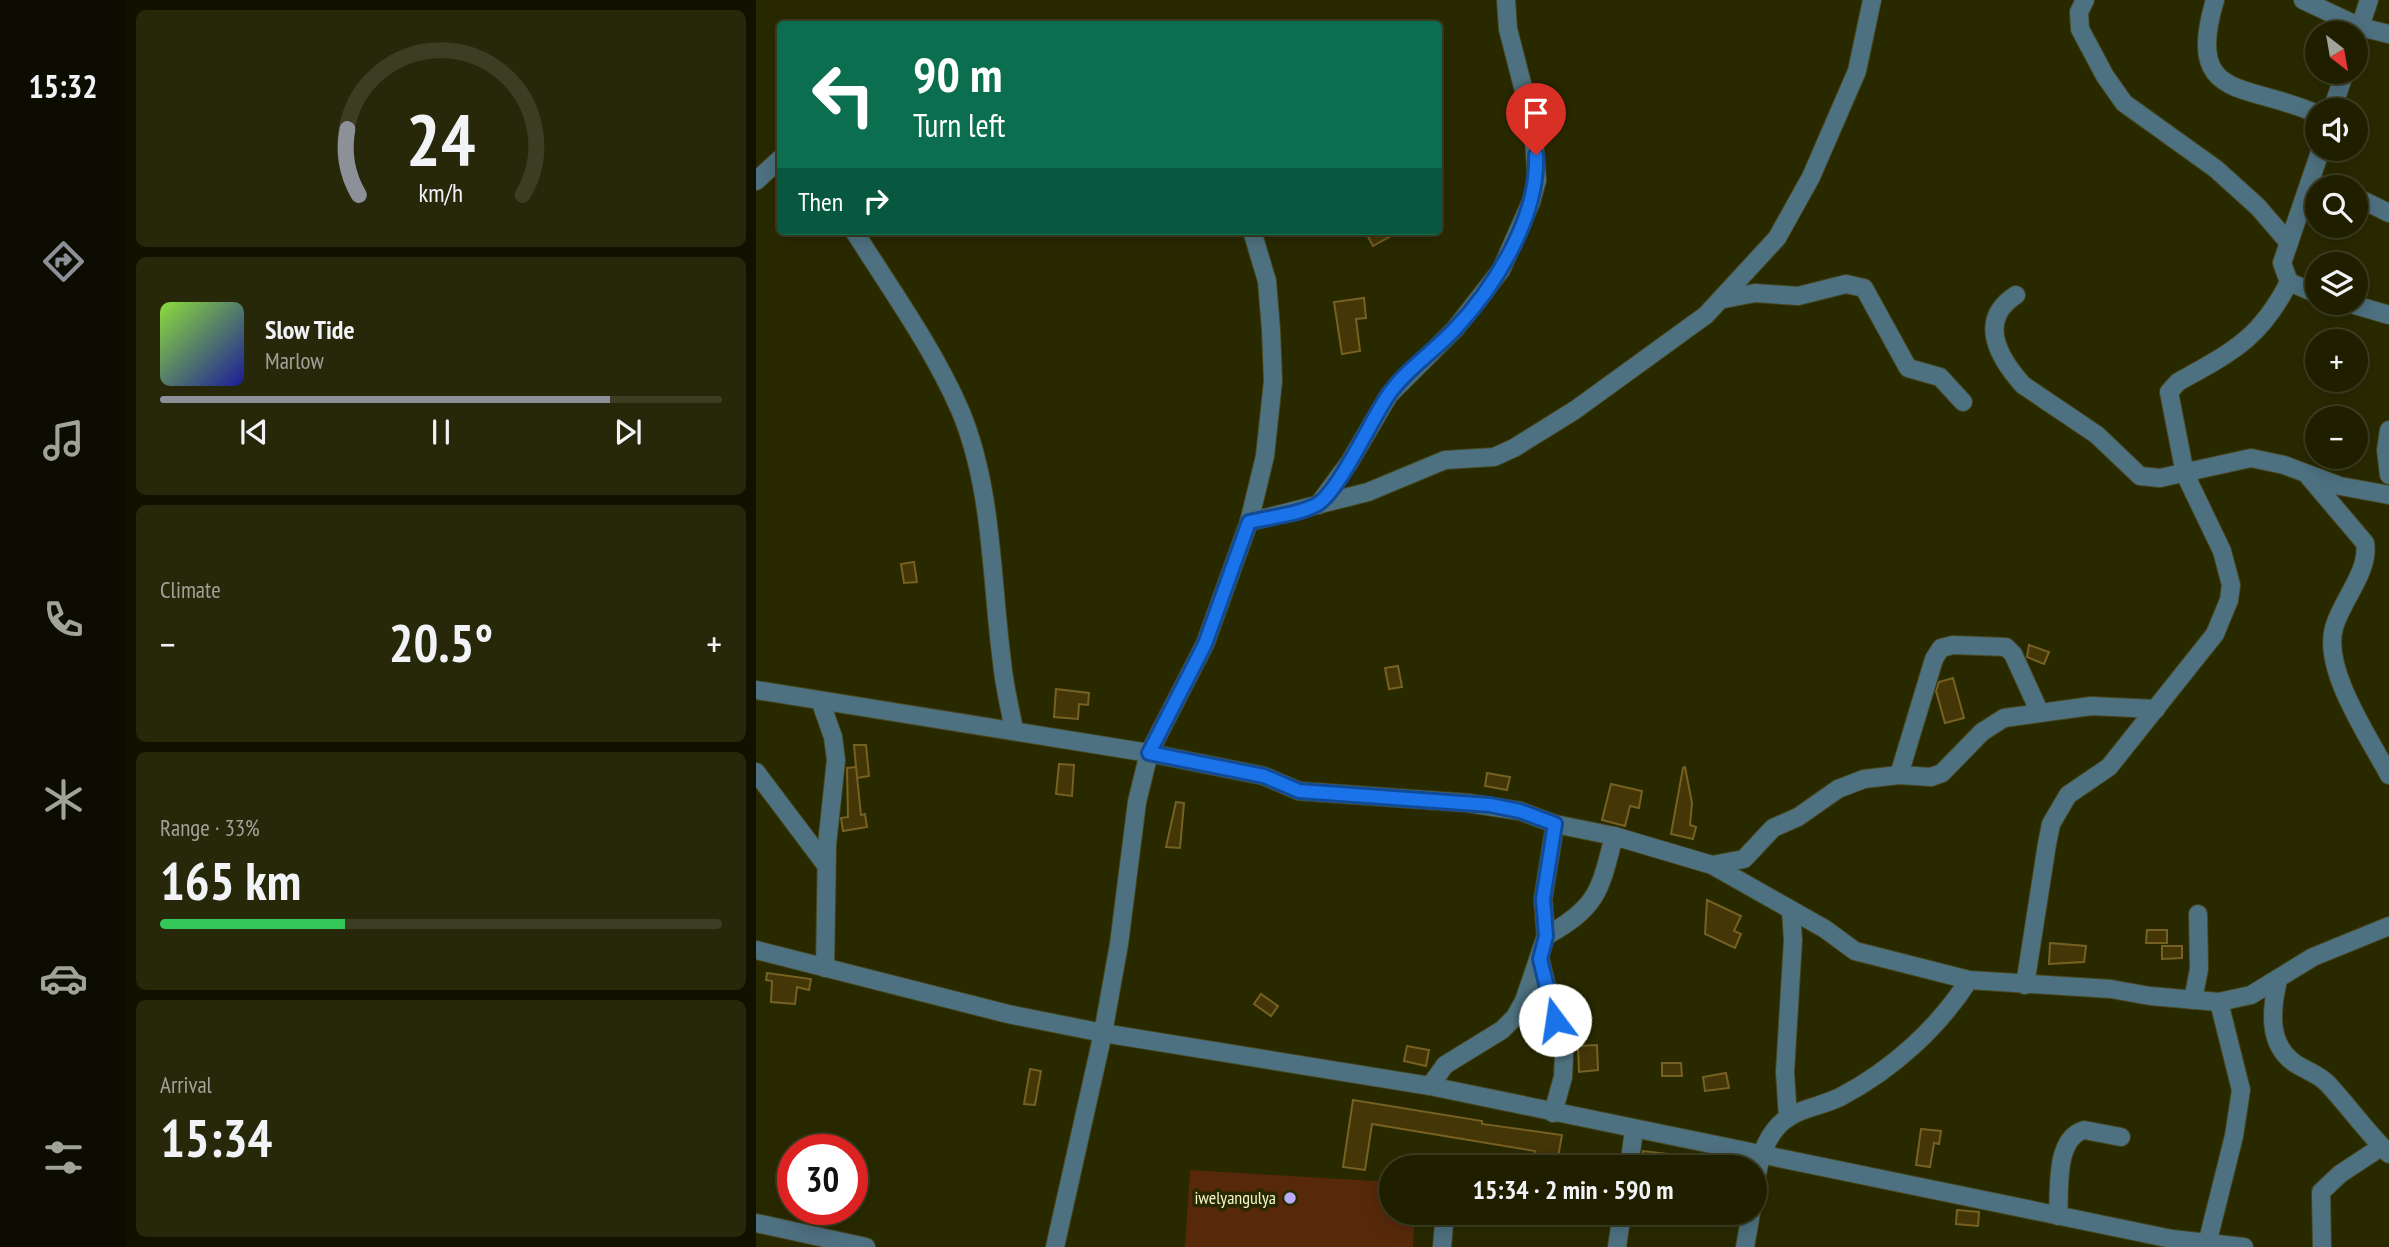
<!DOCTYPE html>
<html lang="en">
<head>
<meta charset="utf-8">
<style>
	:root { --surface:#1f1f00; --page:#27270a; --text:#f1f3f6; --muted:#a1a299; --line:#3c3d22; --accent:#8c9099 }
	body { margin:0; font-family:"PT Sans Narrow",sans-serif; background:var(--page); color:var(--text); height:100vh; display:flex; flex-direction:column; font-size:26px; white-space:nowrap }
	* { box-sizing:border-box; margin:0 }
	p { font-size:23px; color:var(--muted) }
	.icon { flex:none; width:38px; height:38px; fill:none; stroke:currentColor; stroke-width:2; stroke-linecap:round; stroke-linejoin:round }
	.map { position:relative; flex:1; overflow:hidden }
	.sheet { display:flex; flex-direction:column; gap:10px; padding:10px; background:#110; width:630px }
	.sheet>* { flex:none }
	.banner { position:absolute; left:21px; top:21px; width:665px; height:214px; border-radius:7px; box-shadow:0 4px 18px #0003,0 0 0 2px var(--line); background:#0b6e4f; color:#fff; overflow:hidden }
	.needle { width:46px; rotate:149deg }
	.fabs { position:absolute; left:1549px; top:21px; display:grid; gap:14px }
	.fabs a { display:grid; place-items:center; width:63px; height:63px; border-radius:50%; background:var(--surface); box-shadow:0 4px 18px #0003,0 0 0 2px var(--line); font-size:35px }
	.speed { position:absolute; left:21px; top:1134px; display:flex; gap:14px; font-size:35px; font-weight:700; text-align:center }
	.speed>* { display:grid; place-content:center; width:91px; height:91px; border-radius:50%; background:var(--surface); box-shadow:0 4px 18px #0003,0 0 0 2px var(--line); line-height:1 }
	.speed .limit { border:10px solid #d22; background:#fff; color:#111 }
	.pin { position:absolute; display:grid; place-items:center; width:60px; height:60px; color:#fff; margin:-72px -30px; border-radius:50% 50% 50% 0; rotate:-45deg; box-shadow:0 0 7px #0007 }
	.pin .icon { rotate:45deg }
	.me { position:absolute; width:77px; margin:-38px; rotate:346deg; stroke-linejoin:round; filter:drop-shadow(0 0 5px #0008) }
	.turn { display:flex; align-items:center; gap:24px; height:147px; padding:0 21px; font-size:32px }
	.turn .icon { width:91px; height:91px; stroke-width:2.5 }
	.turn b { display:block; font-size:49px; line-height:60px }
	.then { display:flex; align-items:center; height:66px; padding:0 21px; background:#0003; gap:14px; font-size:26px }
	.big { font-size:52px; font-weight:600; line-height:1.1 }
	.sheet .widget { flex:1; display:flex; flex-direction:column; justify-content:center; gap:10px; min-width:0; padding:0 24px; border-radius:10px; background:var(--page) }
	.sheet .dial { align-items:center; gap:0 }
	.dial svg { height:182px; overflow:visible; fill:none; stroke:var(--line); stroke-width:7; stroke-linecap:round; text-anchor:middle }
	.dial text { fill:var(--text); stroke:none }
	.song { display:flex; align-items:center; gap:21px }
	.cover { width:84px; height:84px; border-radius:10px; background:linear-gradient(135deg,hsl(90 70% 55%),hsl(240 70% 35%)) }
	.played { height:7px; border-radius:4px; background:linear-gradient(90deg,var(--accent) 80%,var(--line) 80%) }
	.keys { display:flex; justify-content:space-around; direction:ltr }
	.heat { display:flex; justify-content:space-between; align-items:center; font-size:38px; direction:ltr }
	.charge { height:10px; border-radius:5px; background:linear-gradient(90deg,#34c759 33%,var(--line) 0) }
	.trip { position:absolute; left:623px; top:1155px; width:388px; height:70px; border-radius:35px; background:var(--surface); box-shadow:0 4px 18px #0003,0 0 0 2px var(--line); font-weight:600; line-height:70px; text-align:center }
	main { display:flex; flex:1; min-height:0 }
	.dock { display:flex; flex-direction:column; width:126px; justify-content:space-around; align-items:center; background:#0c0c00; color:var(--muted) }
	.dock .icon { width:49px; height:49px }
	.dock .selected { color:var(--accent) }
	.dock b { font-size:32px; color:var(--text) }
	.map>svg:first-child { display:block }
	.green { fill:#57290a }
	.building { fill:#453608; stroke:#766123; stroke-width:2 }
	.lines { fill:none; stroke-linecap:round; stroke-linejoin:round }
	.minor-casing { stroke:#45461d; stroke-width:20 }
	.minor { stroke:#4e7181; stroke-width:18 }
	.route-casing { stroke:#114b97; stroke-width:18 }
	.route { stroke:#1a73e8; stroke-width:12 }
	.poi-dot { fill:#b6acf8; stroke:#292900; stroke-width:2.5 }
	.labels { text-anchor:middle; stroke-width:7; stroke-linejoin:round; paint-order:stroke }
	.poi-label { font-size:18px; fill:#f3f5cd; stroke:#292900; text-anchor:end }
</style>
</head>
<body>
<main>
<nav class="dock">
<b>15:32</b>
<svg class="icon selected" aria-label="directions" viewBox="0 0 24 24"><path d="M12 3l9 9-9 9-9-9zM9 14v-3h6M13 9l2 2-2 2"/></svg>
<svg class="icon" aria-label="music" viewBox="0 0 24 24"><path d="M9 18V5l10-2v13"/><circle cx="6" cy="18" r="3"/><circle cx="16" cy="16" r="3"/></svg>
<svg class="icon" aria-label="phone" viewBox="0 0 24 24"><path d="M5 4h4l2 5-3 2q2 4 5 5l2-3 5 2v4C11 20 4 13 5 4z"/></svg>
<svg class="icon" aria-label="climate" viewBox="0 0 24 24"><path d="M12 3v18M4 7l16 10M4 17L20 7"/></svg>
<svg class="icon" aria-label="car" viewBox="0 0 24 24"><path d="M5 17H2v-5l4-1 3-4h7l3 4 3 1v5h-3M9 17h6M6 11h13"/><circle cx="7" cy="17" r="2"/><circle cx="17" cy="17" r="2"/></svg>
<svg class="icon" aria-label="filters" viewBox="0 0 24 24"><path d="M4 7h16M4 17h16"/><circle cx="9" cy="7" r="2"/><circle cx="15" cy="17" r="2"/></svg>
</nav>
<section class="sheet">
<div class="widget dial"><svg viewBox="0 0 100 80">
<path d="M14 69A42 42 0 1 1 86 69"/>
<path d="M14 69A42 42 0 0 1 9 40" stroke="#8c9099"/>
<text x="50" y="56" font-size="32" font-weight="700">24</text>
<text x="50" y="72" font-size="11">km/h</text>
</svg></div>
<div class="widget">
<div class="song"><i class="cover"></i><div><b>Slow Tide</b><p>Marlow</p></div></div>
<div class="played"></div>
<div class="keys"><svg class="icon" aria-label="previous" viewBox="0 0 24 24"><path d="M18 5L8 12l10 7zM5 5v14"/></svg><svg class="icon" aria-label="pause" viewBox="0 0 24 24"><path d="M8 5v14M16 5v14"/></svg><svg class="icon" aria-label="next" viewBox="0 0 24 24"><path d="M6 5l10 7-10 7zM19 5v14"/></svg></div>
</div>
<div class="widget"><p>Climate</p>
<div class="heat"><a>−</a><b class="big">20.5°</b><a>+</a></div>
</div>
<div class="widget"><p>Range · 33%</p><b class="big">165 km</b><div class="charge"></div></div>
<div class="widget"><p>Arrival</p><b class="big">15:34</b></div>
</section>
<div class="map">
<svg width="1633" height="1247" viewBox="0 0 1633 1247">
	<rect width="100%" height="100%" fill="#292900"/>
	<polygon class="green" points="434,1170 635,1182 635,1213 659,1213 657,1247 429,1247"/>
	<g class="building">
		<polygon points="609,231 644,231 617,246"/>
		<polygon points="608,298 610,318 600,319 604,351 586,354 578,302"/>
		<polygon points="158,562 161,582 148,583 145,564"/>
		<polygon points="1273,645 1293,652 1288,664 1271,657"/>
		<polygon points="642,666 646,687 633,689 629,668"/>
		<polygon points="1197,678 1208,718 1189,723 1180,691 1183,682"/>
		<polygon points="300,689 333,693 332,705 323,704 322,719 298,717"/>
		<polygon points="98,745 110,745 113,776 101,778"/>
		<polygon points="303,764 318,765 316,796 300,794"/>
		<polygon points="100,767 105,815 109,814 111,827 87,831 85,818 92,817 91,768"/>
		<polygon points="929,767 936,803 934,825 940,827 937,839 915,834 927,768"/>
		<polygon points="731,773 754,777 751,790 729,786"/>
		<polygon points="855,784 886,791 883,808 874,806 869,826 846,820"/>
		<polygon points="420,802 428,803 424,848 410,847"/>
		<polygon points="951,900 985,916 978,931 985,934 979,948 949,934"/>
		<polygon points="1391,930 1411,930 1411,943 1390,943"/>
		<polygon points="1294,943 1330,946 1328,962 1293,964"/>
		<polygon points="1406,946 1426,946 1426,958 1406,959"/>
		<polygon points="11,973 55,979 53,990 41,987 39,1004 15,1002 16,981 10,980"/>
		<polygon points="505,994 522,1006 515,1016 498,1004"/>
		<polygon points="841,1045 842,1070 823,1072 822,1046"/>
		<polygon points="651,1046 673,1050 670,1066 648,1061"/>
		<polygon points="906,1063 925,1063 926,1076 906,1076"/>
		<polygon points="274,1069 285,1071 279,1105 268,1104"/>
		<polygon points="970,1073 973,1088 949,1091 947,1077"/>
		<polygon points="597,1100 726,1121 726,1124 806,1135 801,1163 778,1158 779,1151 616,1124 609,1170 587,1167"/>
		<polygon points="1165,1129 1185,1131 1183,1144 1178,1143 1174,1167 1160,1165"/>
		<polygon points="887,1151 913,1154 911,1167 886,1165"/>
		<polygon points="1201,1210 1223,1212 1222,1226 1200,1224"/>
	</g>
	<g class="lines">
		<defs>
			<g id="minor">
				<polyline points="1329,0 1323,12 1324,29 1349,76 1368,103 1460,169 1502,207 1533,243"/>
				<path d="M1459,0c-31,103 32,82 102,114"/>
				<polyline points="1547,0 1604,27 1633,34"/>
				<polyline points="1600,39 1613,0"/>
				<polyline points="1576,110 1589,72"/>
				<polyline points="0,181 24,159"/>
				<polyline points="1600,197 1633,213"/>
				<path d="M98,231c36,57 79,117 106,179 33,78 31,169 42,252 2,23 8,46 12,68"/>
				<polyline points="1561,294 1533,282 1526,263 1565,149"/>
				<path d="M1260,295c-39,25 -18,62 7,90l74,50 43,41 20,2 91,-20 33,7 56,21 49,9"/>
				<polyline points="968,299 999,293 1042,296 1090,284 1108,288 1152,368 1184,377 1207,402"/>
				<polyline points="1592,303 1633,315"/>
				<polyline points="1633,430 1630,450 1633,475"/>
				<path d="M1553,477l56,66c5,28 -24,58 -31,85 -12,41 36,111 55,147"/>
				<polyline points="562,505 593,463 633,395 699,329 745,270 775,202 781,180 777,126 752,29 750,0"/>
				<polyline points="493,522 612,492 689,460 738,457 758,448 819,410 950,315 1021,238 1055,177 1101,71 1116,0"/>
				<polyline points="0,690 393,753 508,776 543,791 712,803 764,811 799,824 858,836 956,865 1069,929 1099,951 1213,980 1355,989 1394,996 1463,1002 1495,995 1557,957 1633,926"/>
				<polyline points="65,703 77,737 80,760 71,845 69,968"/>
				<polyline points="0,772 70,865"/>
				<polyline points="1143,775 1178,659 1185,648 1197,645 1250,647 1257,654 1284,713"/>
				<polyline points="956,865 988,859 1017,828 1042,817 1082,789 1108,779 1143,775 1175,777 1186,773 1226,732 1248,718 1335,706 1400,709"/>
				<path d="M790,936c52,-29 54,-45 68,-100"/>
				<polyline points="0,950 252,1014 347,1033 674,1086 1416,1239 1488,1247"/>
				<polyline points="784,959 808,1055 807,1077 797,1113"/>
				<path d="M1522,980c-7,30 -11,65 18,84 11,7 24,11 32,20 21,23 39,48 61,70"/>
				<path d="M1269,985l22,-141 4,-20 17,-29 41,-28 106,-133 14,-34 2,-15 -9,-34 -37,-77 -16,-82 9,-10c54,-30 82,-43 111,-100"/>
				<polyline points="1437,1000 1443,969 1442,914"/>
				<polyline points="674,1086 689,1065 746,1030 759,1017 768,1001 790,936 787,899 799,824"/>
				<polyline points="1032,1118 1029,1072 1037,940 1035,911"/>
				<polyline points="706,1167 707,1165"/>
				<polyline points="873,1167 878,1130"/>
				<path d="M999,1184c4,-22 8,-42 24,-59 16,-17 43,-18 63,-29 51,-27 96,-68 127,-116"/>
				<path d="M1302,1216c2,-25 -4,-77 26,-86l37,7"/>
				<polyline points="0,1223 110,1247"/>
				<polyline points="1451,1244 1478,1136 1485,1090 1463,1002"/>
				<polyline points="299,1247 347,1033 363,944 381,802 393,753 449,644 493,522 509,456 517,381 515,330 511,281 496,231"/>
				<polyline points="686,1247 689,1213"/>
				<polyline points="861,1247 866,1213"/>
				<polyline points="989,1247 995,1213"/>
				<polyline points="1566,1247 1565,1192 1584,1174 1625,1147"/>
			</g>
		</defs>
		<use href="#minor" class="minor-casing"/>
		<use href="#minor" class="minor"/>
	</g>
	<g class="lines">
		<defs>
			<path id="route" d="M780,155c3,61 -41,132 -82,175 -21,22 -47,39 -65,64 -16,22 -51,100 -73,111 -19,10 -47,12 -67,17l-44,122 -56,109 115,23 35,15 191,14 30,6 35,13 -12,75 3,37 -6,23 15,61"/>
		</defs>
		<use href="#route" class="route-casing"/>
		<use href="#route" class="route"/>
	</g>
	<circle class="poi-dot" cx="534" cy="1198" r="7"/>
	<g class="labels">
		<g class="poi-label">
			<text x="520" y="1204">iwelyangulya</text>
		</g>
	</g>
</svg>
<div class="fabs">
<a><svg class="needle" viewBox="-14 -14 28 28"><path d="M0-13l5 13h-10z" fill="#e53935"/><path d="M0 13l5-13h-10z" fill="#a1a299"/></svg></a>
<a><svg class="icon" aria-label="sound" viewBox="0 0 24 24"><path d="M4 9h4l5-4v14l-5-4H4zM17 9q2 3 0 6"/></svg></a>
<a><svg class="icon" aria-label="search" viewBox="0 0 24 24"><circle cx="10" cy="10" r="6"/><path d="M15 15l6 6"/></svg></a>
<a><svg class="icon" aria-label="layers" viewBox="0 0 24 24"><path d="M12 4l9 5-9 5-9-5zM3 14l9 5 9-5"/></svg></a>
<a>+</a>
<a>−</a>
</div>
<div class="speed"><div class="limit">30</div></div>
<div class="pin" style="left:780px;top:155px;background:#d93025"><svg class="icon" aria-label="arrive" viewBox="0 0 24 24"><path d="M6 21V4h12l-3 4 3 4H6"/></svg></div>
<svg class="me" style="left:799px;top:1020px" viewBox="-20 -20 40 40"><circle r="19" fill="#fff"/><path d="M0-13L10 11 0 6-10 11z" fill="#1a73e8"/></svg>
<div class="trip">15:34 · 2 min · 590 m</div>
<div class="banner">
<div class="turn"><svg class="icon" aria-label="left" viewBox="0 0 24 24"><path d="M17 20v-9H6M10 6l-5 5 5 5"/></svg><div><b>90 m</b>Turn left</div></div>
<div class="then">Then<svg class="icon" aria-label="right" viewBox="0 0 24 24"><path d="M7 20v-9h11M14 6l5 5-5 5"/></svg></div>
</div>
</div>
</main>
</body>
</html>
